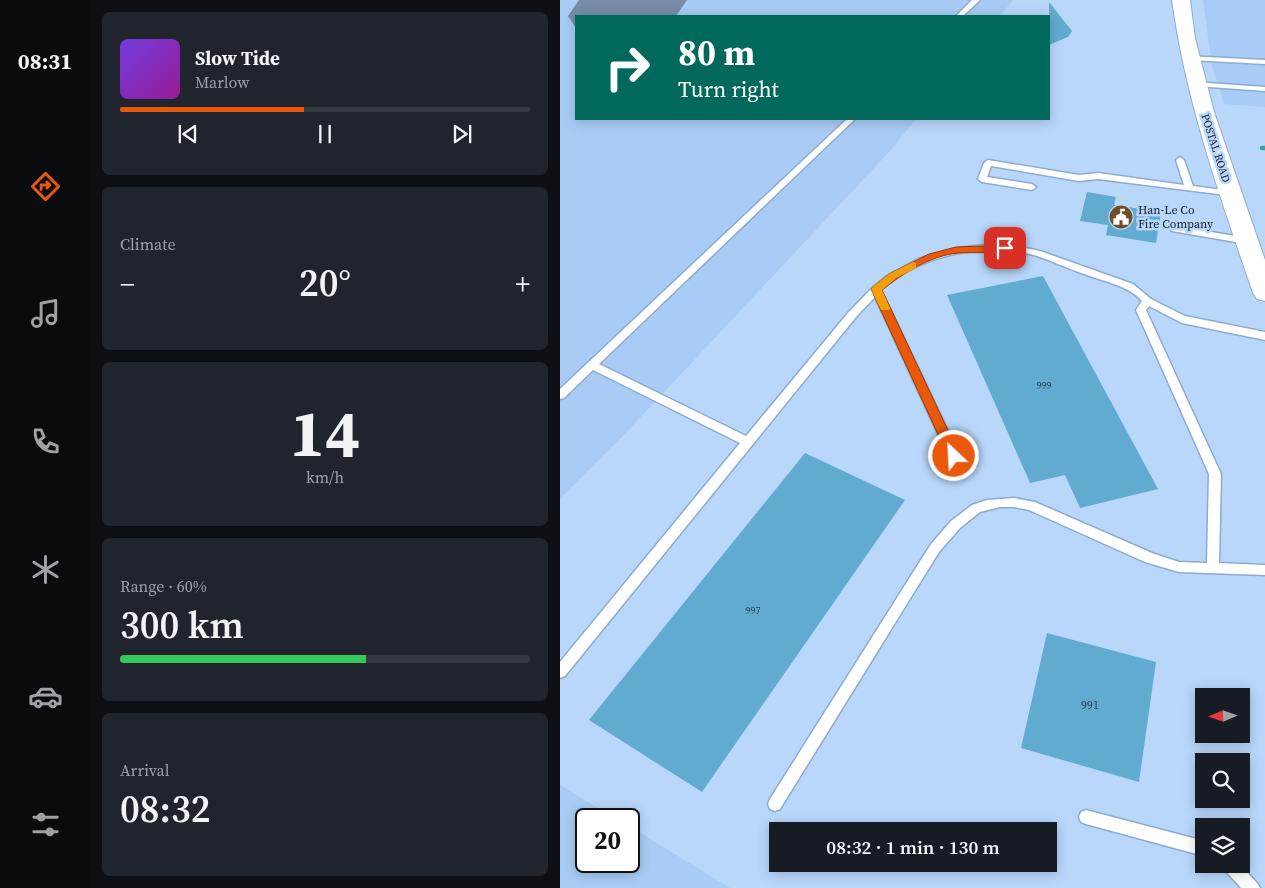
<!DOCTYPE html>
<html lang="en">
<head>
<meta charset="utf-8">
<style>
	:root { --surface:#171b24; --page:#20242c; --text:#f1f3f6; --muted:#9ea1a6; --line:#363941; --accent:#ea580c }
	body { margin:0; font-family:"Source Serif 4",serif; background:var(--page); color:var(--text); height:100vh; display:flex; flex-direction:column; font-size:19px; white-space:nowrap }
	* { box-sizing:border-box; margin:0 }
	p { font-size:16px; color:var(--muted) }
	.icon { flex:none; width:28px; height:28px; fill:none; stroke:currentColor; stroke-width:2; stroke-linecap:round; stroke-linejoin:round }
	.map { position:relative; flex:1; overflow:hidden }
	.panel { display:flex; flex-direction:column; gap:12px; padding:12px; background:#0d0f14; width:470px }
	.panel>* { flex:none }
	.hud { position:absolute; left:15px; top:15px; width:475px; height:105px; border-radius:0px; box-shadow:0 2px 12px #0003; background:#00695c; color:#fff; overflow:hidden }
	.needle { width:32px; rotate:268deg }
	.tools { position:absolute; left:635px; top:688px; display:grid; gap:10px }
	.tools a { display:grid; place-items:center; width:55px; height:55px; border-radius:0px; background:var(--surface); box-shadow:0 2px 12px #0003; font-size:25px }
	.speed { position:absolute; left:15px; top:808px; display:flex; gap:10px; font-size:25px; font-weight:700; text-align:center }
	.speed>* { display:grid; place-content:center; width:65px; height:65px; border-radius:50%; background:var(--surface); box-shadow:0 2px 12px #0003; line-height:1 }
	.speed .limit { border:2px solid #111; border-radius:8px; background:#fff; color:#111 }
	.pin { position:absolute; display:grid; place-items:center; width:42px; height:42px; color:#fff; margin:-21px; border-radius:10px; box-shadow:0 2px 8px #0006 }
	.me { position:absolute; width:55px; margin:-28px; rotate:335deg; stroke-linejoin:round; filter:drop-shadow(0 0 4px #0008) }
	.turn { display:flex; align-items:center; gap:18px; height:105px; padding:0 20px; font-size:22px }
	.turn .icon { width:65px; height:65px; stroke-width:2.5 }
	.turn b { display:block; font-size:35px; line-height:42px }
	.big { font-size:38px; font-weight:600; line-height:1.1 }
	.panel .widget { flex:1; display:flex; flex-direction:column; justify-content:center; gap:8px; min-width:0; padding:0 18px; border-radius:8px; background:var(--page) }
	.panel .dial { align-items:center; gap:0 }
	.dial b { font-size:65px; line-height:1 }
	.song { display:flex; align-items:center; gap:15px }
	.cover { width:60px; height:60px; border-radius:8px; background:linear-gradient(135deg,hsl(260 70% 55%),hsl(300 70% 35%)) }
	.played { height:5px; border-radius:2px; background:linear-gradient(90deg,var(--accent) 45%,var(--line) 45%) }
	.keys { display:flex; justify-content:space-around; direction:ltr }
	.heat { display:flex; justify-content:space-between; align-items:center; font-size:28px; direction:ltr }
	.charge { height:8px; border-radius:4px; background:linear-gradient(90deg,#34c759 60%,var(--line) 0) }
	.trip { position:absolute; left:209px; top:822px; width:288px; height:50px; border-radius:0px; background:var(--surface); box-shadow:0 2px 12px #0003; font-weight:600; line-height:50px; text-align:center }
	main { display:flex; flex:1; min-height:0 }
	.tabs { display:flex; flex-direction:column; width:90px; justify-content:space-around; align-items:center; background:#090b0e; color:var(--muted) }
	.tabs .icon { width:35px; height:35px }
	.tabs .on { color:var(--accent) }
	.tabs b { font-size:22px; color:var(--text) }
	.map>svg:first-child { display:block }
	.built { fill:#a8ccf5 }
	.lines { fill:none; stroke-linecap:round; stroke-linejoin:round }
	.stream { stroke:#3da09c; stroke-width:4.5 }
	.runway { fill:#768ca7; fill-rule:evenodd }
	.building { fill:#62abd0 }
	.lane-casing { stroke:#8dabcd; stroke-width:3 }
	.secondary-casing { stroke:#8dabcd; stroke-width:2 }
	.lane { fill:#fff; fill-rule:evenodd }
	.secondary { fill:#fff; fill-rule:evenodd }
	.route { fill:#ea580c; stroke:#983908 }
	.slow { fill:#f59e0b }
	.labels { text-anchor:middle; stroke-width:5; stroke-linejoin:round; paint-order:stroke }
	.number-label { font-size:10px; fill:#264054 }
	.far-street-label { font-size:11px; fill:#121d2a; stroke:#b8d7fb }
	.poi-label { font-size:12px; fill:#121d2a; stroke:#b8d7fb; text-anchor:start }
	.near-number-label { font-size:12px; fill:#264054 }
</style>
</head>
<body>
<main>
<nav class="tabs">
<b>08:31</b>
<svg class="icon on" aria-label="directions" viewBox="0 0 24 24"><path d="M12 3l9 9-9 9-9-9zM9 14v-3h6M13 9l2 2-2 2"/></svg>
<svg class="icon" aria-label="music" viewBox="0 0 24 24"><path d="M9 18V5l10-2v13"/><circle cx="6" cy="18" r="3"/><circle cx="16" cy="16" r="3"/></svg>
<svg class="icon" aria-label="phone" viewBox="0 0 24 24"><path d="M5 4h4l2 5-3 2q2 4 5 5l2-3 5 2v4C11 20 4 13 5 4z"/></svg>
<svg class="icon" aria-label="climate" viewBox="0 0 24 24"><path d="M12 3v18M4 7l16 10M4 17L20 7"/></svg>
<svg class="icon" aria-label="car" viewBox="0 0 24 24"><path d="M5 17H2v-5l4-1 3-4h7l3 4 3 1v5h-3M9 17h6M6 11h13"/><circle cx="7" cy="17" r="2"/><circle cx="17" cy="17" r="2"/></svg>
<svg class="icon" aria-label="filters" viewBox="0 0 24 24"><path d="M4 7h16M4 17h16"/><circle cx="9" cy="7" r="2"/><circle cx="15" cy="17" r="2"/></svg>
</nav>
<section class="panel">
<div class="widget">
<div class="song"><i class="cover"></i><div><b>Slow Tide</b><p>Marlow</p></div></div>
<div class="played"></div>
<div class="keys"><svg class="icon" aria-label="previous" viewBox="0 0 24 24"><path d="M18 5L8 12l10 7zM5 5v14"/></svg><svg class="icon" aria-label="pause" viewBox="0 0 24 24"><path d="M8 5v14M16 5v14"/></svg><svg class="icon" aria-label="next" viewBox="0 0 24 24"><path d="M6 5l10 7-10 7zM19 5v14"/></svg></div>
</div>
<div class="widget"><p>Climate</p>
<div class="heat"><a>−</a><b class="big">20°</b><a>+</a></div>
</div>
<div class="widget dial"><b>14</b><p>km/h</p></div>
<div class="widget"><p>Range · 60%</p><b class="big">300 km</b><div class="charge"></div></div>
<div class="widget"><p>Arrival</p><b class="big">08:32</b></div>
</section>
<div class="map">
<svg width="705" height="888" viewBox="0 0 705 888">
	<rect width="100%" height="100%" fill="#b8d7fb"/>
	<g class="built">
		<polygon points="0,0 453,0 440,16 16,16 16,119 356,119 330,151 61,438 0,499"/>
		<polygon points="643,0 705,0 705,107 664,104 652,66"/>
		<polygon points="0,785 56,819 26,819 26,861 69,861 69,826 170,888 0,888"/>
	</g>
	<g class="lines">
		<polyline class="stream" points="702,148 705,148"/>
		<polygon class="runway" points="19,0 127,0 116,16 16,16 16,28 8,16"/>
	</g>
	<g class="building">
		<polygon points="489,2 512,31 508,37 489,45"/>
		<polygon points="527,192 556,197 554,205 601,212 596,243 546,235 548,225 520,221"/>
		<polygon points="483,276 598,489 520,508 505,475 470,483 387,295"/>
		<polygon points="245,453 345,500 142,792 29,720"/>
		<polygon points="487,633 596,662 579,782 461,748"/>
	</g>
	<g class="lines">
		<defs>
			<g id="lane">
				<polygon points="412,0 420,0 403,16 396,16"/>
				<polygon points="627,56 705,60 705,64 630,60 627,60"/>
				<polygon points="633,82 705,87 705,91 636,86 632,84"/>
				<path d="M287,119h8l-256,245 147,72 102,-123 25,-26 14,-11 31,-17 39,-11 36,-4 18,1 29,6 93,33 18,15 34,17 80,16v8l-83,-17 -33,-17 -3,4 75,164 -2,89 46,2v10l-86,-3 -34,-10 -116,-52 -15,-3h-14l-20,5 -20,16 -21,24 -159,257 -5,2 -5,-2 -2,-5 2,-5 161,-255 20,-23 21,-16 15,-5 27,-2 21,4 117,51 27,9 28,1 2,-89 -73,-164 6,-9c-13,-15 -36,-19 -55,-26 -19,-6 -38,-16 -57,-21 -51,-11 -110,1 -149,36l79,166 -2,3h-8l-2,-3 -73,-159 -19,20 -291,359 -5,2v-16l180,-219 -147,-73 -29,28 -4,1v-10z"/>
				<polygon points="620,157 624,160 633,186 671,191 674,192 674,196 538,179 519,181 431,166 427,177 472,184 476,187 472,190 422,182 418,179 424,163 428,160 519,175 538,173 624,185 616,160"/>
				<polygon points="615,226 687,238 692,241 687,244 612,231 610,229"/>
				<polygon points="526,810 644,841 644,856 526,824 521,822 519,817 521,812"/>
				<polygon points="661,864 679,864 697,883 700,888 681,888 664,869"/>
			</g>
			<path id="secondary" d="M612,0h18l5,38 19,74 51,148v41l-8,-2 -4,-6c-33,-97 -67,-191 -81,-293z"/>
		</defs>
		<use href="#lane" class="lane-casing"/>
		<use href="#secondary" class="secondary-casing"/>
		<use href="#lane" class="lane"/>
		<use href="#secondary" class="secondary"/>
	</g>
	<path class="route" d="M445,245l3,1v4c-16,4 -34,2 -50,3 -28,3 -55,20 -76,37l78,166 -6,5 -6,-5 -77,-167 18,-15 40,-20 27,-7z"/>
	<polygon class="slow" points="353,262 356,263 356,268 336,278 322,290 330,308 329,310 321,310 311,289 313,287 329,274"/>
	<defs>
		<symbol id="civic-disc" viewBox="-11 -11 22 22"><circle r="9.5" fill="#6e4e24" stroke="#b8d7fb"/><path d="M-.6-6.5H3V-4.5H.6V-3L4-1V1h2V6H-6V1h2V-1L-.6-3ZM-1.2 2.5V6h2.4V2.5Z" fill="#fff"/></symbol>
	</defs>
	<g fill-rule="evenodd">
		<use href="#civic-disc" x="547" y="203" width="28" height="28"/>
	</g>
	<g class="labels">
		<g class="number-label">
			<text x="484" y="389">999</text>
			<text x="193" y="614">997</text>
		</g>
		<g class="far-street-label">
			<text transform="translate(656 148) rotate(72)" y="4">POSTAL ROAD</text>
		</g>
		<g class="poi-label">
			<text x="578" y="214">Han-Le Co<tspan x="578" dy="14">Fire Company</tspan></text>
		</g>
		<g class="near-number-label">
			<text x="530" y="709">991</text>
		</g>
	</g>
</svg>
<div class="tools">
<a><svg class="needle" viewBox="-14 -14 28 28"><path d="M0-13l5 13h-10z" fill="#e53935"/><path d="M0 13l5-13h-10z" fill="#9ea1a6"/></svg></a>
<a><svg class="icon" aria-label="search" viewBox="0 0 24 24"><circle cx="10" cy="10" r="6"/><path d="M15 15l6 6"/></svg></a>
<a><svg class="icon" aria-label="layers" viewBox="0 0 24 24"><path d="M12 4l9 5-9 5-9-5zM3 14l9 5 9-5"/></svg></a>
</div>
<div class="speed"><div class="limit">20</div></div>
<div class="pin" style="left:445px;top:248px;background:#d93025"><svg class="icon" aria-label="arrive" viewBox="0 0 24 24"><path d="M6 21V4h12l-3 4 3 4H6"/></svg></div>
<svg class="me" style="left:394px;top:456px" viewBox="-20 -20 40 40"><circle r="17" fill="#ea580c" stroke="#fff" stroke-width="3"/><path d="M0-11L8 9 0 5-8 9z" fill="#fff"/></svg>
<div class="trip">08:32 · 1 min · 130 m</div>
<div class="hud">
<div class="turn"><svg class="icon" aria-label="right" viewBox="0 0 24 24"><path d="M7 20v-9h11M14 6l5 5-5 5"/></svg><div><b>80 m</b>Turn right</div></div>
</div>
</div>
</main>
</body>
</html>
